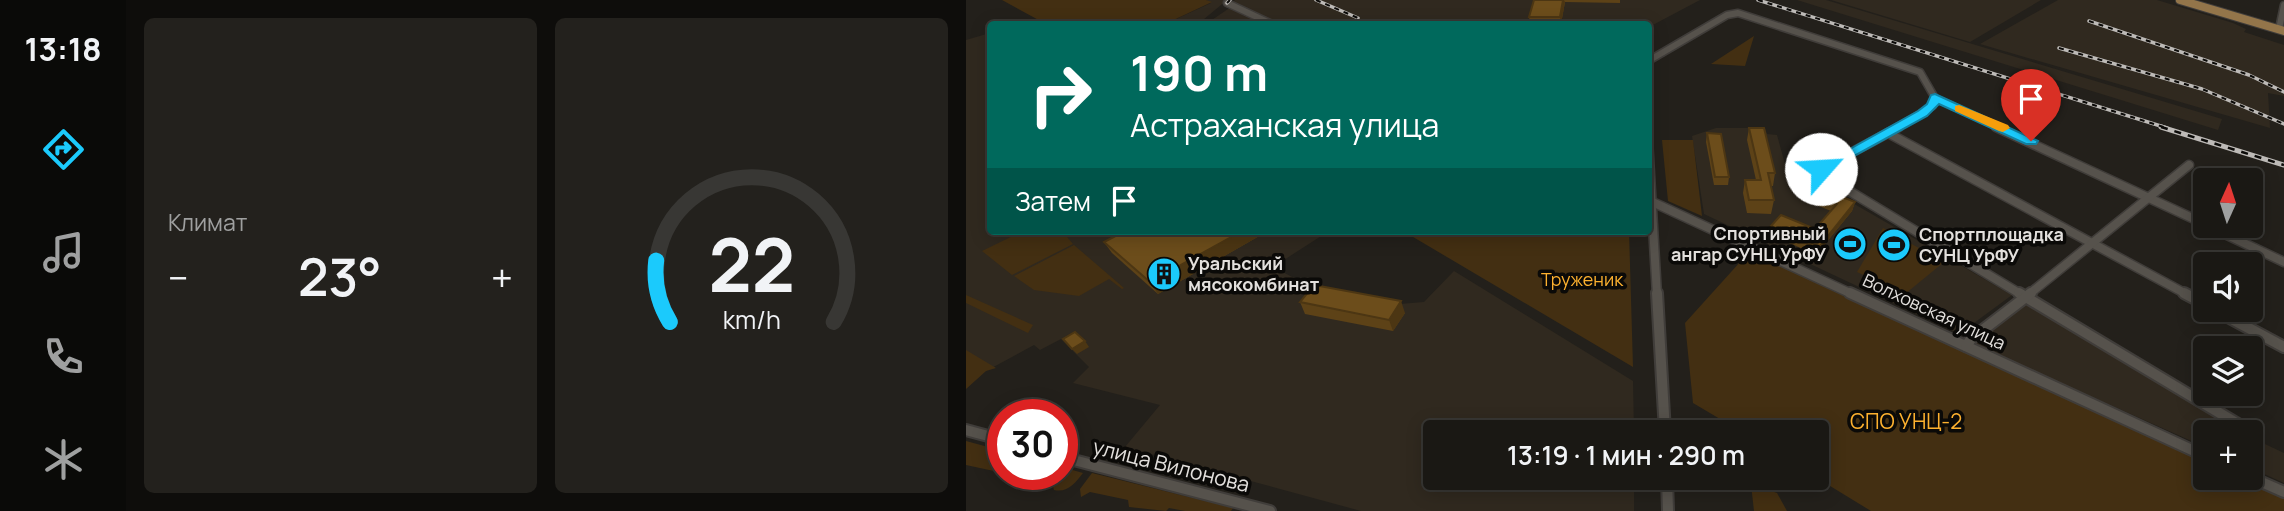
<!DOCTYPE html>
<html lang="ru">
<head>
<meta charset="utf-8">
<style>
	:root { --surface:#1a1814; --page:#23211d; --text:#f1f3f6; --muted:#9fa0a0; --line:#383734; --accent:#1bcafc }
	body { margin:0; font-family:Manrope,sans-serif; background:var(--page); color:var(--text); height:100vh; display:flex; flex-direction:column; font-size:26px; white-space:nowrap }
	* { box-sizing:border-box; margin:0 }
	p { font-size:23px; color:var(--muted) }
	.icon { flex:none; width:38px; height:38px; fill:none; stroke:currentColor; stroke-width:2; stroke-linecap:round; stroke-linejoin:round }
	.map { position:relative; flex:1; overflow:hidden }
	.drawer { display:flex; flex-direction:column; gap:18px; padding:18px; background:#0e0d0b; width:840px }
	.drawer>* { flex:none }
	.top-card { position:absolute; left:21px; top:21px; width:665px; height:214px; border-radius:7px; box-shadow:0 4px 18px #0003,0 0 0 2px var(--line); background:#00695c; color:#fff; overflow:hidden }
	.needle { width:46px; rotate:3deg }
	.fabs { position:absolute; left:1227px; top:168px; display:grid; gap:14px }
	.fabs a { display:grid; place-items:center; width:70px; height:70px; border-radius:7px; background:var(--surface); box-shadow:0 4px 18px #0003,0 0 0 2px var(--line); font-size:35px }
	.speed { position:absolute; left:21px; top:399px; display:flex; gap:14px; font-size:35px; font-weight:700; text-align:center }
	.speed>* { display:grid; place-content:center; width:91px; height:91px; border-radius:50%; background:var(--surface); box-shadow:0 4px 18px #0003,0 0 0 2px var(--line); line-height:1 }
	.speed .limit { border:10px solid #d22; background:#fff; color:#111 }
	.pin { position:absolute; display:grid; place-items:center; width:60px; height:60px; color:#fff; margin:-72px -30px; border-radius:50% 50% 50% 0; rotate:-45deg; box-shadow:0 0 7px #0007 }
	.pin .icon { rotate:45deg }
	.me { position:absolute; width:77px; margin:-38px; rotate:64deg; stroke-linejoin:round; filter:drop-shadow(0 0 5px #0008) }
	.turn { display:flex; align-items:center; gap:24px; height:147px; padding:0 28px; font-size:32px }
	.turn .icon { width:91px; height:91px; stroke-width:2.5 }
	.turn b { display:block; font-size:49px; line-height:60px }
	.then { display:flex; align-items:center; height:66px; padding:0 28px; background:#0003; gap:14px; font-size:26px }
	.big { font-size:52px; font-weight:600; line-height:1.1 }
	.drawer .tile { flex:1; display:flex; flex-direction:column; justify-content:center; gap:10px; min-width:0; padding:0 24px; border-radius:10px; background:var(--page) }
	.drawer .dial { align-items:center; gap:0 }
	.dial svg { height:182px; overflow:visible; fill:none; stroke:var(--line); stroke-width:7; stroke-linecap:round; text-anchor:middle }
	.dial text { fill:var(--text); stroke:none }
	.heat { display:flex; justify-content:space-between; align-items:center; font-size:38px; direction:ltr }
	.drawer .tiles { flex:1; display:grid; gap:18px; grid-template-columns:repeat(2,1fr) }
	.trip { position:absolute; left:457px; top:420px; width:406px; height:70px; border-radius:7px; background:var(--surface); box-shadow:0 4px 18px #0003,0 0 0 2px var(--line); font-weight:600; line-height:70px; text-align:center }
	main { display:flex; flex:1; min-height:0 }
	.dock { display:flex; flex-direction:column; width:126px; justify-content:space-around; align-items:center; background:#0a0a08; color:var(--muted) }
	.dock .icon { width:49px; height:49px }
	.dock .active { color:var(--accent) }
	.dock b { font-size:32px; color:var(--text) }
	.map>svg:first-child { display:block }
	.built { fill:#30291f }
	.green { fill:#432f12 }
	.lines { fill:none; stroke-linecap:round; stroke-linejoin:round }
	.minor-far2-casing { stroke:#403d3a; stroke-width:9 }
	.minor-far1-casing { stroke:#403d3a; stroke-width:11 }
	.minor-casing { stroke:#403d3a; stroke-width:14 }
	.major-casing { stroke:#403d3a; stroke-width:10 }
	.minor-far2 { stroke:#56524c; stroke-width:6 }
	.minor-far1 { stroke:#56524c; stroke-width:8 }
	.minor { stroke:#56524c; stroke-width:10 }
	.major { stroke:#93754a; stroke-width:8 }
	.rail-far1-casing { stroke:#bdbab7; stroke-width:3.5 }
	.rail-casing { stroke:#bdbab7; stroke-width:5 }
	.rail-far1 { stroke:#0b0a08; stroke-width:2; stroke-dasharray:5; stroke-linecap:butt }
	.rail { stroke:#0b0a08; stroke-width:2.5; stroke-dasharray:7; stroke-linecap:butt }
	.wall { fill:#5d4217 }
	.shaded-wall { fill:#4c3613 }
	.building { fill:#6c4d1b; stroke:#4c3613; stroke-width:2 }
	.route { fill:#1bcafc; stroke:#1283a4; stroke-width:2 }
	.slow { fill:#f59e0b }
	.labels { text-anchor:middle; stroke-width:7; stroke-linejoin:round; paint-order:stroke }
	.poi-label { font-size:18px; font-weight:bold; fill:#e3e0dd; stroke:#0b0a08; text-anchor:start }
	.park-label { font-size:18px; fill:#fdb12f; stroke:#0b0a08 }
	.street-label { font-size:18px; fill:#e3e0dd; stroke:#0b0a08 }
	.near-park-label { font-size:21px; fill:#fdb12f; stroke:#0b0a08 }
	.near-street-label { font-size:21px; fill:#e3e0dd; stroke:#0b0a08 }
</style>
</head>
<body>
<main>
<nav class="dock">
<b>13:18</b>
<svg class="icon active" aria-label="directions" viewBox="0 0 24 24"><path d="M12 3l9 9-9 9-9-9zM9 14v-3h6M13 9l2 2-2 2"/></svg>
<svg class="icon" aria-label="music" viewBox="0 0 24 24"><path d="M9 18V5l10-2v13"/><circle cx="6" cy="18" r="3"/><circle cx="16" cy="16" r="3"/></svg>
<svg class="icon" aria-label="phone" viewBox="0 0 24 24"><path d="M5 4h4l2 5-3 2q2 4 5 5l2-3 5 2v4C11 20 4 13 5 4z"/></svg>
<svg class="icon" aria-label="climate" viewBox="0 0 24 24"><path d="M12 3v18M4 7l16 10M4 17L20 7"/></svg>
</nav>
<section class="drawer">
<div class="tiles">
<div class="tile"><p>Климат</p>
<div class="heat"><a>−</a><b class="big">23°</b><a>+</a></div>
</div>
<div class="tile dial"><svg viewBox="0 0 100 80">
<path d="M14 69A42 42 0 1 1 86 69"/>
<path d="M14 69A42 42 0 0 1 8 42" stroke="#1bcafc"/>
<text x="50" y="56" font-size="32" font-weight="700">22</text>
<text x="50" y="72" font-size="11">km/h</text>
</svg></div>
</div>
</section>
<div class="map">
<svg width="1318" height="511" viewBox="0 0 1318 511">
	<rect width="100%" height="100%" fill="#23201b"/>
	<g class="built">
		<polygon points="240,0 261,0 232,24 199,24 245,3"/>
		<polygon points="269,0 734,0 683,27 682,24 316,24 266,3"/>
		<polygon points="831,0 860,0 1256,119 1252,130"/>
		<polygon points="865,0 1075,0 1004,42"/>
		<polygon points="1092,0 1191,0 1267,23 1280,29 1278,32 1318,45 1318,96 1302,93 1304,128 1014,44"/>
		<polygon points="265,7 301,24 240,24"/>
		<polygon points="24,33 24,231 363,231 307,267 351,290 434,304 458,302 488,271 667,381 668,432 469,432 469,478 668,478 668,511 395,511 159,447 194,405 107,383 123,367 95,339 74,350 68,345 20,371 0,366 0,40"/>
		<polygon points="750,128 799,128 801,134 811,135 819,164 1046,295 993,334 738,214 726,136"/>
		<polygon points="1061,302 1245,415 1275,432 1239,432 1239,447 1007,344"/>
		<polygon points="1284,437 1318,453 1318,483 1285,468"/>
	</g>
	<g class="green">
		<polygon points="36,0 240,0 246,2 199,24 80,24"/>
		<polygon points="788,36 779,66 745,64"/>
		<polygon points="696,140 727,140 736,216 702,201"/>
		<polygon points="917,228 978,262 939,294 891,272"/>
		<polygon points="57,231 96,231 107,244 46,275 16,251"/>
		<polygon points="437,231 663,231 667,367"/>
		<polygon points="108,245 158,288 156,289 143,279 113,296 68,290 48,276"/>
		<polygon points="784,251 1239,461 1239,478 1275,478 1318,498 1318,511 905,511 851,478 850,432 776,432 727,403 719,323"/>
		<polygon points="0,295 67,325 62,333 0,303"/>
		<polygon points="0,350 30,368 20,371 0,389"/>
		<polygon points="0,441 37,451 37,473 0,465"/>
		<path d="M96,467l21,6c-8,10 -15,20 -29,17l-2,-7 -19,-4 -7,6 3,-7 -19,-4h52z"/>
		<polygon points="126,473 267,508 265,511 219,511 203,508 200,511 163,507 162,500 124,492 115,497 114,489"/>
		<polygon points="785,484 811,493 821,511 788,511"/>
	</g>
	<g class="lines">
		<defs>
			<g id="minor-far2">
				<polyline points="261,3 306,24"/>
				<polyline points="1313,29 1318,5"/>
				<polyline points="682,61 761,15 772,13 954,72 969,98 967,106 930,128"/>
				<polyline points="969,98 1034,128"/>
			</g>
			<g id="minor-far1">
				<polyline points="933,127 855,169 855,174 1056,295"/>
				<polyline points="1030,127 1239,224"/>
				<polyline points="922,133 1222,295"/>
				<polyline points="682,140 691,295"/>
				<polyline points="682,200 888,295"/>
				<polyline points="1242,226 1318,262"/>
				<polyline points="1062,295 1223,165"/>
			</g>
			<g id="minor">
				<polyline points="691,293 699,432"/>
				<polyline points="884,293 1239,456"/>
				<polyline points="1053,293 1272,424"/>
				<polyline points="1218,293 1239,304"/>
				<polyline points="1249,310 1318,347"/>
				<polyline points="1000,346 1005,339 1065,293"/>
				<polyline points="0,430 37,440"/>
				<polyline points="96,457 304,511"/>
				<polyline points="1284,477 1318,492"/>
				<polyline points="701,478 702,511"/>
			</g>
			<polyline id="major" points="1214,0 1318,31"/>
		</defs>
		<use href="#minor-far2" class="minor-far2-casing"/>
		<use href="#minor-far1" class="minor-far1-casing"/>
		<use href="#minor" class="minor-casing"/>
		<use href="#major" class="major-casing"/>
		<use href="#minor-far2" class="minor-far2"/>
		<use href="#minor-far1" class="minor-far1"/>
		<use href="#minor" class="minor"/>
		<use href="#major" class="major"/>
		<defs>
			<g id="rail-far1">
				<polyline points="350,0 392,18"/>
				<polyline points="792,0 1201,128"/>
				<polyline points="261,3 264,0"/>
				<polyline points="1123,21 1283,75 1318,92"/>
				<polyline points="1093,48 1236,89 1318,124"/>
			</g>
			<polyline id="rail" points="1195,127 1318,165"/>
		</defs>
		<use href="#rail-far1" class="rail-far1-casing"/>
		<use href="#rail" class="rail-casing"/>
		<use href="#rail-far1" class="rail-far1"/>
		<use href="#rail" class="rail"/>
	</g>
	<g class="wall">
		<polygon points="568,0 654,0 654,3 599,2 595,24 564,24 563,17"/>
		<polygon points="783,128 809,173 807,186 805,186 808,200 805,214 781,213 777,193 779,180 790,180 781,140"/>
		<polygon points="741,133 763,177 762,185 748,185 740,142"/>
		<polygon points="845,193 889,202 886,211 850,255 804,234 805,226 849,229 865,211 843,202"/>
		<polygon points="159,231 302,231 192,294 146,253 138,242"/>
		<polygon points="334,302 439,313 427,331 339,314"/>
	</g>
	<g class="shaded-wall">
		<polygon points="597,0 598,0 599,2 595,24 594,17"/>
		<polygon points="889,202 886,211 850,255 853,247"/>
		<polygon points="276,231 302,231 192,294 184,282"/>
		<polygon points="435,301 439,313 427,331 423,320"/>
		<polygon points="119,341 123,347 111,354 106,349"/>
	</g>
	<g class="building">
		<polygon points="568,0 597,0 594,17 563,17"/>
		<polygon points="783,128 798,128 809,173 802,173 808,200 783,200 779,180 795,180"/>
		<polygon points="741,133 755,134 763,177 749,177"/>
		<polygon points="851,187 889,202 853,247 805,226 815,215 849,229 871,204 845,193"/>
		<polygon points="159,231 276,231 184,282 138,242"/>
		<polygon points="348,285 435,301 423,320 334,302"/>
		<polygon points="109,332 119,341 106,349 97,339"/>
	</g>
	<polygon class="route" points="969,94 1072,141 1070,144 1060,144 973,104 961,116 859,172 855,173 848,169 952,111 961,104 965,95"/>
	<polygon class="slow" points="993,105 1042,125 1044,128 1037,132 1033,131 989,111 989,106"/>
	<defs>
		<symbol id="stadium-disc" viewBox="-11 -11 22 22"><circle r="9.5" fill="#1bcafc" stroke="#0b0a08"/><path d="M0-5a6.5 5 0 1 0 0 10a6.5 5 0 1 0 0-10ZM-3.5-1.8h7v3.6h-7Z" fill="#111"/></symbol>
		<symbol id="building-disc" viewBox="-11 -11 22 22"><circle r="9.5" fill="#1bcafc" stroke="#0b0a08"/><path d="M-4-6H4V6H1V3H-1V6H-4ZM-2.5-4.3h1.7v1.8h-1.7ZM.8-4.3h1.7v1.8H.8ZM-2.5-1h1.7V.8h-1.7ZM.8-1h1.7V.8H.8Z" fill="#111"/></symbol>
	</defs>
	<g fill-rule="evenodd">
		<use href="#stadium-disc" x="865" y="225" width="38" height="38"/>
		<use href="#stadium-disc" x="909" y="226" width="38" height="38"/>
		<use href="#building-disc" x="179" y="255" width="38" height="38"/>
	</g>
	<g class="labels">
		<g class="poi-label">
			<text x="860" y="240" text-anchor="end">Спортивный<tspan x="860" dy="21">ангар СУНЦ УрФУ</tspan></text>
			<text x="953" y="241">Спортплощадка<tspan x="953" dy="21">СУНЦ УрФУ</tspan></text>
			<text x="222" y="270">Уральский<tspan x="222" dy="21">мясокомбинат</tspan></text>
		</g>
		<g class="park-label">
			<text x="616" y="286">Труженик</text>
		</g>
		<g class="street-label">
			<text transform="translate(968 312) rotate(25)" y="6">Волховская улица</text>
		</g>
		<g class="near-park-label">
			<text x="940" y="429">СПО УНЦ-2</text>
		</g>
		<g class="near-street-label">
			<text transform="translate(205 466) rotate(14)" y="7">улица Вилонова</text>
		</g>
	</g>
</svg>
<div class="fabs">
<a><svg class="needle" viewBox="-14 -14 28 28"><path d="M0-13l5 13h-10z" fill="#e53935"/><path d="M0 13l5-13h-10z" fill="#9fa0a0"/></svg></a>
<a><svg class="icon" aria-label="sound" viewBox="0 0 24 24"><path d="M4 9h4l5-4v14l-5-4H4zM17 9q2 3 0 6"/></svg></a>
<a><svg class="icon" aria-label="layers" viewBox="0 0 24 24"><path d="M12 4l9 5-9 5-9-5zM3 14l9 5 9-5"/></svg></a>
<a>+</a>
</div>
<div class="speed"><div class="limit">30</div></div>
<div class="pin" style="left:1065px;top:141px;background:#d93025"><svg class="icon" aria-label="arrive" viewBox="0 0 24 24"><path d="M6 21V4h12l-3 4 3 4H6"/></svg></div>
<svg class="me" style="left:855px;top:169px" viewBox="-20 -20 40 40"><circle r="19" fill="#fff"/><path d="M0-13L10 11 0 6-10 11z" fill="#1bcafc"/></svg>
<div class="trip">13:19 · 1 мин · 290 m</div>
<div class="top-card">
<div class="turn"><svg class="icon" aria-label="right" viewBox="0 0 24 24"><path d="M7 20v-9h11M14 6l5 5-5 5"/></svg><div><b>190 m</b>Астраханская улица</div></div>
<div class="then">Затем<svg class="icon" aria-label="arrive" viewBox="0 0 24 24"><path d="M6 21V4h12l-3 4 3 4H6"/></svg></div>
</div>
</div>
</main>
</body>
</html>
